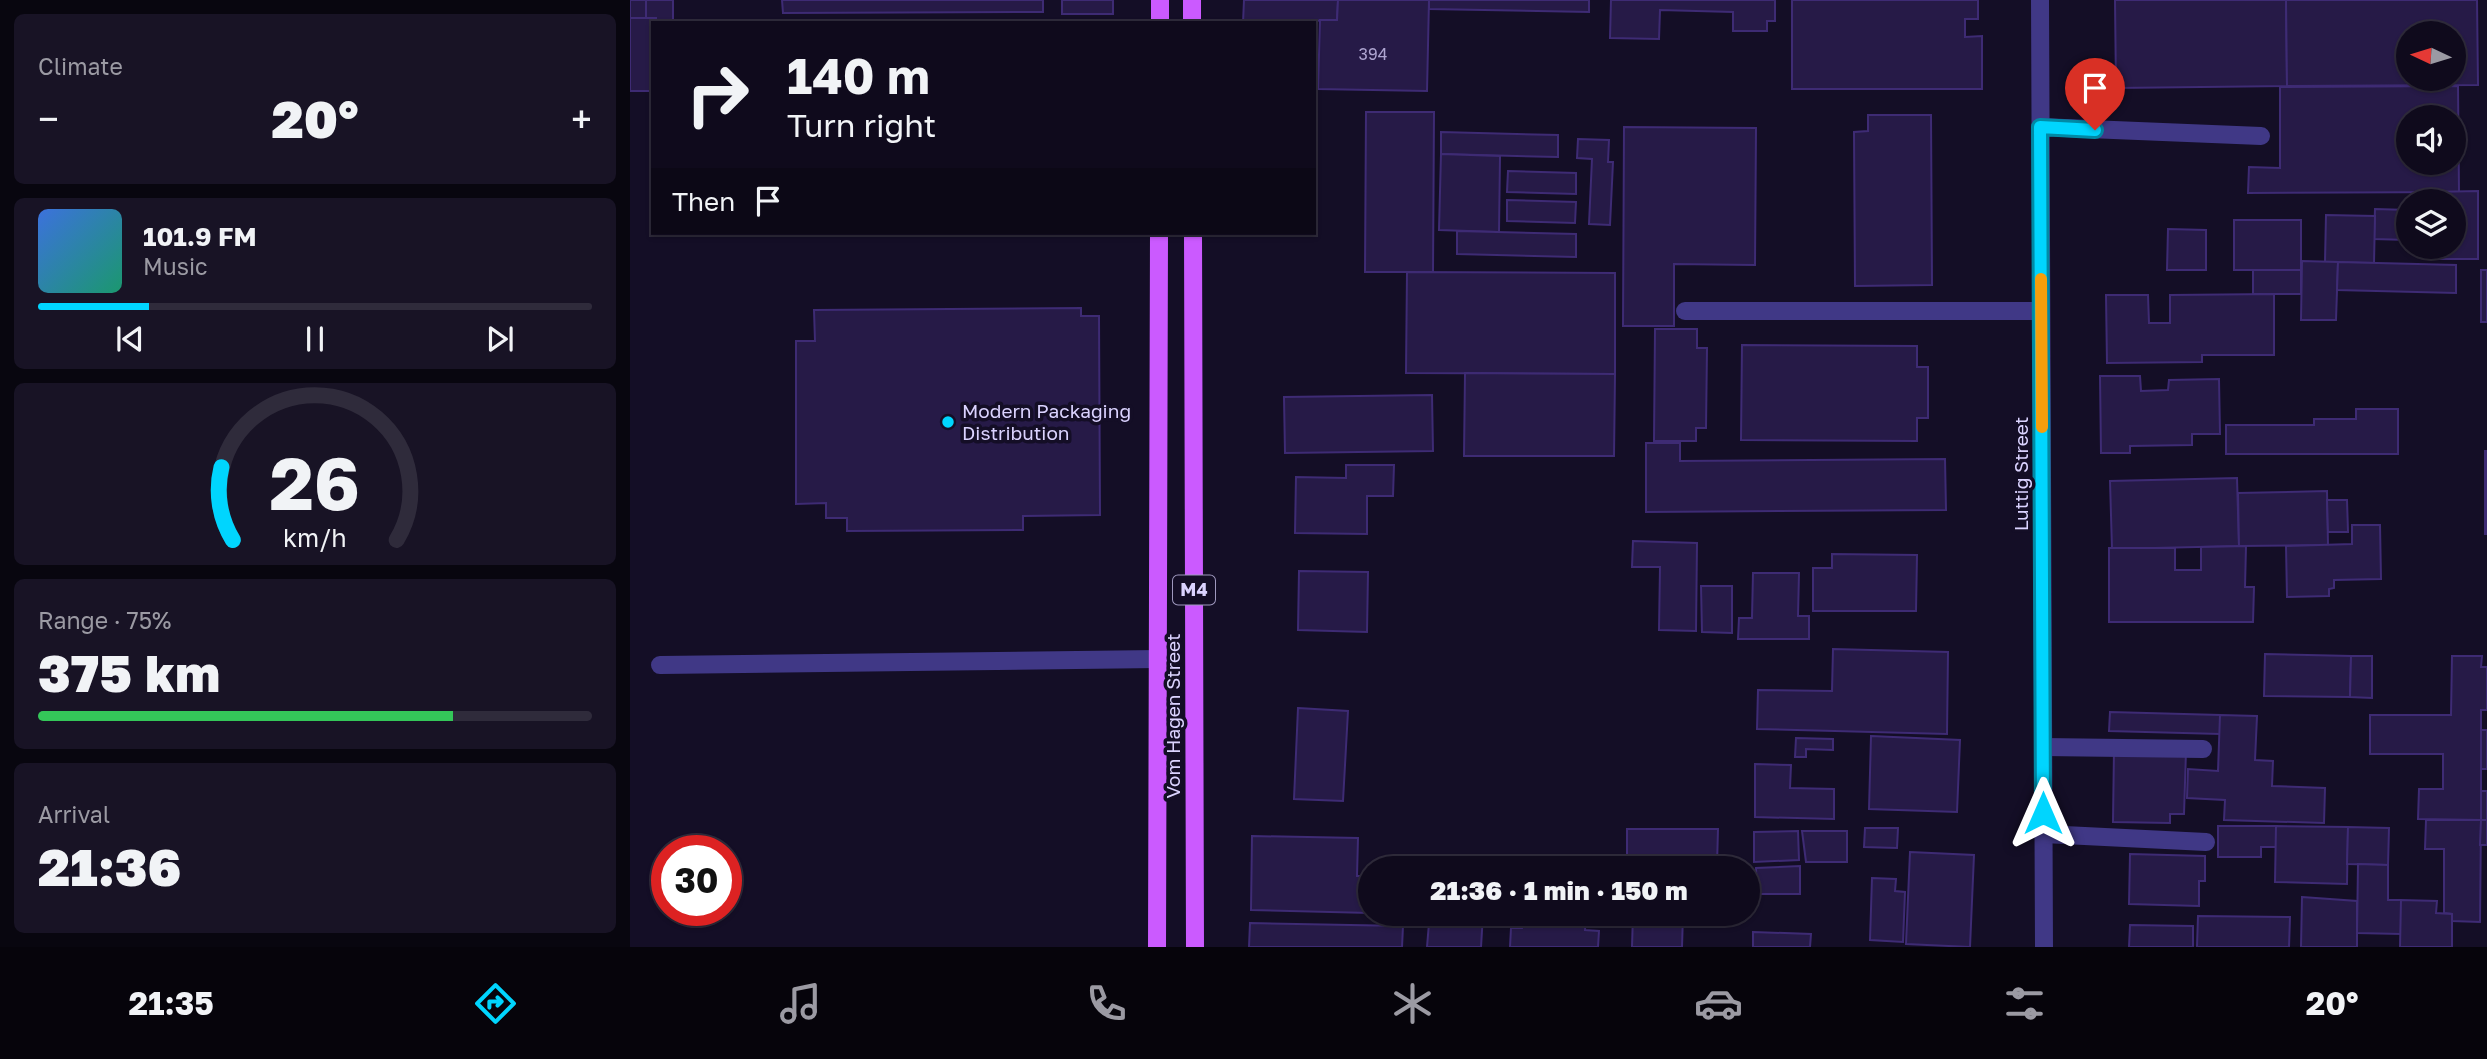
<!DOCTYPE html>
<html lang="en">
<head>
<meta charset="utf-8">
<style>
	:root { --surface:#0f0a1c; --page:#181325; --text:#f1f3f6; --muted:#9b9aa3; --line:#2f2b3b; --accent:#00d5fe }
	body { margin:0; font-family:"Golos Text",sans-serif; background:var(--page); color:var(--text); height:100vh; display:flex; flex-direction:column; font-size:26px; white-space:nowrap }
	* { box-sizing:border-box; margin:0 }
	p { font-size:23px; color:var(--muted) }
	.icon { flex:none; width:38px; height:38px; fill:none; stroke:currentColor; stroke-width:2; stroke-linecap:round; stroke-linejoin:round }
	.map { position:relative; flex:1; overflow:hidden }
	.details { display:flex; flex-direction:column; gap:14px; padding:14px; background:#08060f; width:630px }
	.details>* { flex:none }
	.guide { position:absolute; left:21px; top:21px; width:665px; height:214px; border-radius:0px; box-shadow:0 2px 5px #0004,0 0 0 2px var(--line); background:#0f0a1c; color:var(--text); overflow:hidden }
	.needle { width:46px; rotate:274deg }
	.fabs { position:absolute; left:1766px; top:21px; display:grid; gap:14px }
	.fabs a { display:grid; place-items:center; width:70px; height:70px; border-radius:50%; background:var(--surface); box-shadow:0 2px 5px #0004,0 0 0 2px var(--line); font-size:35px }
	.speed { position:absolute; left:21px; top:835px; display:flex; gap:14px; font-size:35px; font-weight:700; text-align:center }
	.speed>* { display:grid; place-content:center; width:91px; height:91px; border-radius:50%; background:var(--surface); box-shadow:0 2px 5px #0004,0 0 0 2px var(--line); line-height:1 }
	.speed .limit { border:10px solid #d22; background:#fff; color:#111 }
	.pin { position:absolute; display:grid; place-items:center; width:60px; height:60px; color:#fff; margin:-72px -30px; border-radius:50% 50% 50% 0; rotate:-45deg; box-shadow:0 0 7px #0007 }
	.pin .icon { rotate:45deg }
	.me { position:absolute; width:77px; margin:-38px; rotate:0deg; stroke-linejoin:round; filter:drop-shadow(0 0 5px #0008) }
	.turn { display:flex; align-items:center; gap:24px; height:147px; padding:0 21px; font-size:32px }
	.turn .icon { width:91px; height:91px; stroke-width:2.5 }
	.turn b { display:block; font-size:49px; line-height:60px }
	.then { display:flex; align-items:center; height:66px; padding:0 21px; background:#0003; gap:14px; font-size:26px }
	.big { font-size:52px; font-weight:800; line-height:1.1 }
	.details .card { flex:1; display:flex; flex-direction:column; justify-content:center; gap:10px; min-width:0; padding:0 24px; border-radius:10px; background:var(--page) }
	.details .dial { align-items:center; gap:0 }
	.dial svg { height:182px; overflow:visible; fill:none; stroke:var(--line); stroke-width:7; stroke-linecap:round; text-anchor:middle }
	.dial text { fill:var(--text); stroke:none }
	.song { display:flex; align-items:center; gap:21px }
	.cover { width:84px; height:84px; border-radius:10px; background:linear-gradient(135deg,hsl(220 70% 55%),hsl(160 70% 35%)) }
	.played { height:7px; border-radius:4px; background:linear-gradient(90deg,var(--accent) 20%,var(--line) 20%) }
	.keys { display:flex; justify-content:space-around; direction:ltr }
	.heat { display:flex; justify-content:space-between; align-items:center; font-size:38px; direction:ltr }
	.charge { height:10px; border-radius:5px; background:linear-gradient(90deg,#34c759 75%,var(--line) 0) }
	.trip { position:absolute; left:728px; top:856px; width:402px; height:70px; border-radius:35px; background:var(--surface); box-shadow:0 2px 5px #0004,0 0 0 2px var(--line); font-weight:800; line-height:70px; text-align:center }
	.menu { display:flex; height:112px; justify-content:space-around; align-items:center; background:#06040b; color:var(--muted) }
	.menu .icon { width:49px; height:49px }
	.menu .active { color:var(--accent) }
	.menu b { font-size:32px; color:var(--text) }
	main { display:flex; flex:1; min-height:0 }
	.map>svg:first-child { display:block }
	.building { fill:#261a47; stroke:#3e2b74; stroke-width:2; fill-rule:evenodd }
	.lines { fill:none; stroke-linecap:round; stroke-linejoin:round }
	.minor { stroke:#403886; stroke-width:18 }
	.major { stroke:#cb5aff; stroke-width:18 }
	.route-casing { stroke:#008aa5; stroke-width:18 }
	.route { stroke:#00d5fe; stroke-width:12 }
	.slow { stroke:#f59e0b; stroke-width:12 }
	.poi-dot { fill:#00d5fe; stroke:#140e26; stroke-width:2.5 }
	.labels { text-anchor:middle; stroke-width:7; stroke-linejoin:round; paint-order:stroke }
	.number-label { font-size:16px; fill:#aea5d1 }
	.shield { fill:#140e26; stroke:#9f98be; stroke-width:2 }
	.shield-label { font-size:18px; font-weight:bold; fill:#dbd3ff }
	.poi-label { font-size:19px; fill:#dbd3ff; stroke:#140e26; text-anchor:start }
	.street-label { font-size:19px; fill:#dbd3ff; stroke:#140e26 }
</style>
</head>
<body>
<main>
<section class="details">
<div class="card"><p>Climate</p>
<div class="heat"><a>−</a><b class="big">20°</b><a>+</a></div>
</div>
<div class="card">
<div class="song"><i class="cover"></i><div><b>101.9 FM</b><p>Music</p></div></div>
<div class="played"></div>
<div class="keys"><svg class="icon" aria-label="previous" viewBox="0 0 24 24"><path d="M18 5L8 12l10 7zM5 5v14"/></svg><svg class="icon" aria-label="pause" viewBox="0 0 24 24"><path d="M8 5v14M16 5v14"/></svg><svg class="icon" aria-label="next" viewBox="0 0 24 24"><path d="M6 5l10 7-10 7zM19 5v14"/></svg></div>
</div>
<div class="card dial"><svg viewBox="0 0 100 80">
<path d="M14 69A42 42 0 1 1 86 69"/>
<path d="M14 69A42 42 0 0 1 9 37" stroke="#00d5fe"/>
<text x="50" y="56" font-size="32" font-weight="700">26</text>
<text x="50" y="72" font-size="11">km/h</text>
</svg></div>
<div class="card"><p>Range · 75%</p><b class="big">375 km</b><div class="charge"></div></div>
<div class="card"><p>Arrival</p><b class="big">21:36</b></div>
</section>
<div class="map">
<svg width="1857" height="947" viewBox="0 0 1857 947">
	<rect width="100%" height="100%" fill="#140e26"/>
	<g class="building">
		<rect x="0" y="0" width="16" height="18"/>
		<polygon points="16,0 43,0 43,23 26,23 26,18 16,18"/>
		<polygon points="152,0 413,0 413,12 153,13"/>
		<rect x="432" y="0" width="51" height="14"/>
		<polygon points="614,0 708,0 707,20 613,23"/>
		<polygon points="708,0 799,0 797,91 688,89 690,20 707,20"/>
		<polygon points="799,0 959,0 959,12 799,9"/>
		<polygon points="981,0 1145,0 1145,21 1137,21 1137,31 1103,31 1103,12 1030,10 1029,39 980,38"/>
		<polygon points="1162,0 1348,0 1348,19 1335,19 1335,37 1352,36 1352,89 1162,89"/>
		<polygon points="1485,0 1656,0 1657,86 1486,88"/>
		<path d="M1656,0h191l1,85 -191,1zM1778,33h46v46h-46z"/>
		<polygon points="0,18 26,18 26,23 23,23 23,91 0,91"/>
		<path d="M1828,86l1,106 -211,1 1,-26 31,1v-81zM1778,117h46v46h-46z"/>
		<polygon points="736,112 804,112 803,272 735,272"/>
		<polygon points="1238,115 1301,115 1302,285 1225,286 1224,132 1238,131"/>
		<polygon points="994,127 1126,128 1125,265 1044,264 1044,326 993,326"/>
		<polygon points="811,132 928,135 928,157 811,154"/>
		<polygon points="948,139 979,140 978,162 983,162 980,225 959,224 962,159 947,158"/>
		<polygon points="811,154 870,156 869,232 809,230"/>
		<polygon points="878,171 946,173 946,194 877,192"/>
		<polygon points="1848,191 1848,259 1802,259 1802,247 1824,247 1824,201 1801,201 1801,192"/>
		<polygon points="877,200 946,202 945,223 877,221"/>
		<polygon points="1745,209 1778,210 1778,240 1744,239"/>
		<polygon points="1696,215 1745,216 1744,263 1695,262"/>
		<rect x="1604" y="220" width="67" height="50"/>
		<polygon points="1538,229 1576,230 1576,270 1537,270"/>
		<polygon points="827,231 946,234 946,257 827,254"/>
		<polygon points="1672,261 1708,262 1706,320 1671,320"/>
		<polygon points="1708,262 1826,265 1826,293 1707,290"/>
		<rect x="1623" y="270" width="48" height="24"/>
		<rect x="1851" y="270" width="6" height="52"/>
		<polygon points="777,272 985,273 985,374 776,373"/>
		<polygon points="1644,294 1644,355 1572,355 1572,362 1477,363 1476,295 1518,295 1519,323 1540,323 1540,295"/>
		<polygon points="451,308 451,316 469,316 470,515 393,516 393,530 217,531 217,518 196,518 196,503 166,504 166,341 185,341 184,310"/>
		<polygon points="1025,329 1067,329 1067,348 1077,348 1076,428 1066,428 1066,441 1024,441"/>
		<polygon points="1112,345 1287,346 1287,367 1298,367 1298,418 1287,418 1287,441 1111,440"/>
		<polygon points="835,373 985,374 984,456 834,456"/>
		<polygon points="1470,376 1510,376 1511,391 1538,390 1539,380 1589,379 1590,434 1562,434 1562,445 1500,446 1500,453 1471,453"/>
		<polygon points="802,395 803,451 655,453 654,397"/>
		<polygon points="1726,409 1768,409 1768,454 1596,454 1596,425 1684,425 1684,419 1726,419"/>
		<polygon points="1016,443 1050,443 1050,461 1315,459 1316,510 1016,512"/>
		<rect x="1855" y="451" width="2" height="83"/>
		<polygon points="716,465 764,465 763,496 737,496 737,534 665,533 666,477 716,478"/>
		<polygon points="1607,478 1609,546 1482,549 1480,481"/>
		<polygon points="1697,491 1698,545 1609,546 1608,493"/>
		<polygon points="1697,500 1717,500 1718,532 1698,532"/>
		<polygon points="1722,525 1750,525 1751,579 1704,580 1704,588 1699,589 1699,596 1657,597 1656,546 1722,544"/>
		<polygon points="1003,541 1067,543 1066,631 1029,630 1030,567 1002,567"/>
		<polygon points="1616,546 1615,587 1624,587 1623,622 1479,622 1479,548 1545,548 1545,570 1571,570 1571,547"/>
		<polygon points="1202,554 1287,555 1286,611 1183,611 1183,568 1202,568"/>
		<polygon points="669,571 738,572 737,632 668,630"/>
		<polygon points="1123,573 1169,573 1168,616 1179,616 1179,639 1108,639 1109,618 1122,618"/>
		<polygon points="1071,586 1102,586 1102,633 1072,632"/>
		<polygon points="1203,649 1318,652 1317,734 1127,729 1128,690 1202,691"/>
		<polygon points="1635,654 1721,656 1720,697 1634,696"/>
		<polygon points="1721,656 1742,656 1742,698 1720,697"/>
		<polygon points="1822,656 1852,656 1851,667 1857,667 1857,710 1851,710 1851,820 1788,819 1789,789 1813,789 1813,754 1740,754 1740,715 1821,715"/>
		<polygon points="668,708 718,711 713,801 664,799"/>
		<polygon points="1480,712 1590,715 1590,734 1479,731"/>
		<polygon points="1590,715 1627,716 1625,760 1643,761 1642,786 1695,788 1694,823 1594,820 1595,800 1557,798 1558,769 1588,771"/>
		<rect x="1851" y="730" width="6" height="39"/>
		<polygon points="1241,736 1330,740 1327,812 1239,809"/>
		<polygon points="1166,738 1203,739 1203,750 1176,749 1176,757 1165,757"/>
		<polygon points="1484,749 1556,751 1554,814 1540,814 1540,823 1483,822"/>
		<polygon points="1125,764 1161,765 1160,788 1204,789 1204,819 1125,817"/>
		<rect x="1851" y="791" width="6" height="29"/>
		<polygon points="1796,820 1851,820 1850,922 1822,921 1822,914 1814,913 1814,849 1795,849"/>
		<polygon points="1851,820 1857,820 1857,845 1850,845"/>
		<polygon points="1588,826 1646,826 1646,847 1631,847 1631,857 1588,857"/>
		<polygon points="1646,826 1718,827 1717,884 1645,882"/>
		<polygon points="1718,827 1759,828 1758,865 1717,864"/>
		<polygon points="1235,828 1268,828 1267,848 1234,847"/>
		<polygon points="997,829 1088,829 1087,865 997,865"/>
		<polygon points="1168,831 1169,860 1124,862 1124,832"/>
		<polygon points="1172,831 1217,831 1217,862 1176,862"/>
		<polygon points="622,836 728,838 727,876 740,876 740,913 621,910"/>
		<polygon points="1280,852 1344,855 1340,947 1276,944"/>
		<polygon points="1500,854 1575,856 1575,881 1569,881 1569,906 1499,904"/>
		<polygon points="1728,864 1758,865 1758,900 1771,900 1771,934 1727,933"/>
		<polygon points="1170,866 1170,894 1127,894 1126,868"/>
		<polygon points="1242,878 1266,879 1265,891 1275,892 1273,942 1240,940"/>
		<polygon points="1672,897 1727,901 1727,947 1671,947"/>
		<polygon points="1771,900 1807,901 1806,913 1822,914 1822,947 1770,947"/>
		<polygon points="820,914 853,914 851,947 797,947 799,923 819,924"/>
		<polygon points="893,914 956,914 955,930 969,931 968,947 880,947 881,928 892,928"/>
		<polygon points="1003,914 1053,914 1052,947 1002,947"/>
		<polygon points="1568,916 1660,917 1659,947 1567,947"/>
		<polygon points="620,923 773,926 772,947 619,947"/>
		<polygon points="1500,925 1563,926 1563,947 1499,947"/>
		<polygon points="1123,932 1181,934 1180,947 1123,947"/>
	</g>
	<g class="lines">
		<g class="minor">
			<polyline points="1410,0 1414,947"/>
			<polyline points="1410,127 1631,136"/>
			<polyline points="1055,311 1411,311"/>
			<polyline points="30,665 528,659"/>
			<polyline points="1413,747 1573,749"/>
			<polyline points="1414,834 1576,842"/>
		</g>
		<g class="major">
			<polyline points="562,0 562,23"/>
			<polyline points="530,23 530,0"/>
			<polyline points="563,233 565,947"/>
			<polyline points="527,947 529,233"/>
		</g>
	</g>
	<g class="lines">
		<defs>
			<polyline id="route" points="1413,813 1410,127 1465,130"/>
		</defs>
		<use href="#route" class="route-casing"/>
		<use href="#route" class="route"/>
		<polyline class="slow" points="1411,279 1412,427"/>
	</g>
	<circle class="poi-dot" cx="318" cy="422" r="7"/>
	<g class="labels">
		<g class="number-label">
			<text x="743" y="60">394</text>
		</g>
		<rect class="shield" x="543" y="575.5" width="42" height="29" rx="5"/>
		<g class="shield-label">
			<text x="564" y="596">M4</text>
		</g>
		<g class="poi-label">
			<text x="332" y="418">Modern Packaging<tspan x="332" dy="22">Distribution</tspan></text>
		</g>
		<g class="street-label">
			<text transform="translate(1391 474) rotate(-90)" y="7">Luttig Street</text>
			<text transform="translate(543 716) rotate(-90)" y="7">Vom Hagen Street</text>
		</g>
	</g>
</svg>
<div class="fabs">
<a><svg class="needle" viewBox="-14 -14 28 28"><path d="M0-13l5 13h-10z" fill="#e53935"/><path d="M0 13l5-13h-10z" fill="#9b9aa3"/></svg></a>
<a><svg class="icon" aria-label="sound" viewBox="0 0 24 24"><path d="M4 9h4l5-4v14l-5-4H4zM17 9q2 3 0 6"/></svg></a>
<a><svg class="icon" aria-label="layers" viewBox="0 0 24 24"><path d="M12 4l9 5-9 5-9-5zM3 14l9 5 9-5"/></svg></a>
</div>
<div class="speed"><div class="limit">30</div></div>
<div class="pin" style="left:1465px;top:130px;background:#d93025"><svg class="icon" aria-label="arrive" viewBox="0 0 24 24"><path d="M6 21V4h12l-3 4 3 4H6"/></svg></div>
<svg class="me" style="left:1413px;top:813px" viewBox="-20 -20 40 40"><path d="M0-17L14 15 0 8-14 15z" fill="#00d5fe" stroke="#fff" stroke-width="4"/></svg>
<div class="trip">21:36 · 1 min · 150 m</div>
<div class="guide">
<div class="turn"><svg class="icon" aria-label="right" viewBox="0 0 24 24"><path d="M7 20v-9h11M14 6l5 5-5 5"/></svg><div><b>140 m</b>Turn right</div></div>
<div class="then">Then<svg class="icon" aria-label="arrive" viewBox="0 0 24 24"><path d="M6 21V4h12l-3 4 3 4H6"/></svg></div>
</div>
</div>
</main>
<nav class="menu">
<b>21:35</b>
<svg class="icon active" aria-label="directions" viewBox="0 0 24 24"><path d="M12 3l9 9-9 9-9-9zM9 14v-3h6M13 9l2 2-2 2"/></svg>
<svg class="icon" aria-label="music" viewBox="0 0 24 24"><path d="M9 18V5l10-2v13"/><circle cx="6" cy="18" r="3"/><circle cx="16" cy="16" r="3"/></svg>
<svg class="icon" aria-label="phone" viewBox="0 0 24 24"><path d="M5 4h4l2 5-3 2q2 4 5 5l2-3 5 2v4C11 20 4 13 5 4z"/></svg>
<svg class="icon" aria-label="climate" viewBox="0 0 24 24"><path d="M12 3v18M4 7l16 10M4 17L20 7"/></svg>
<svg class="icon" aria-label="car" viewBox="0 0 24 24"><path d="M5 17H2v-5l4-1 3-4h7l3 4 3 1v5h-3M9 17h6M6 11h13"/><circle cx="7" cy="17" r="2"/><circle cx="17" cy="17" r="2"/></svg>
<svg class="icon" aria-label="filters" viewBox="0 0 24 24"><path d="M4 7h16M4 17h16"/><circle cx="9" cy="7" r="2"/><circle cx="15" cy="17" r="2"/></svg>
<b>20°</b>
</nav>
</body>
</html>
